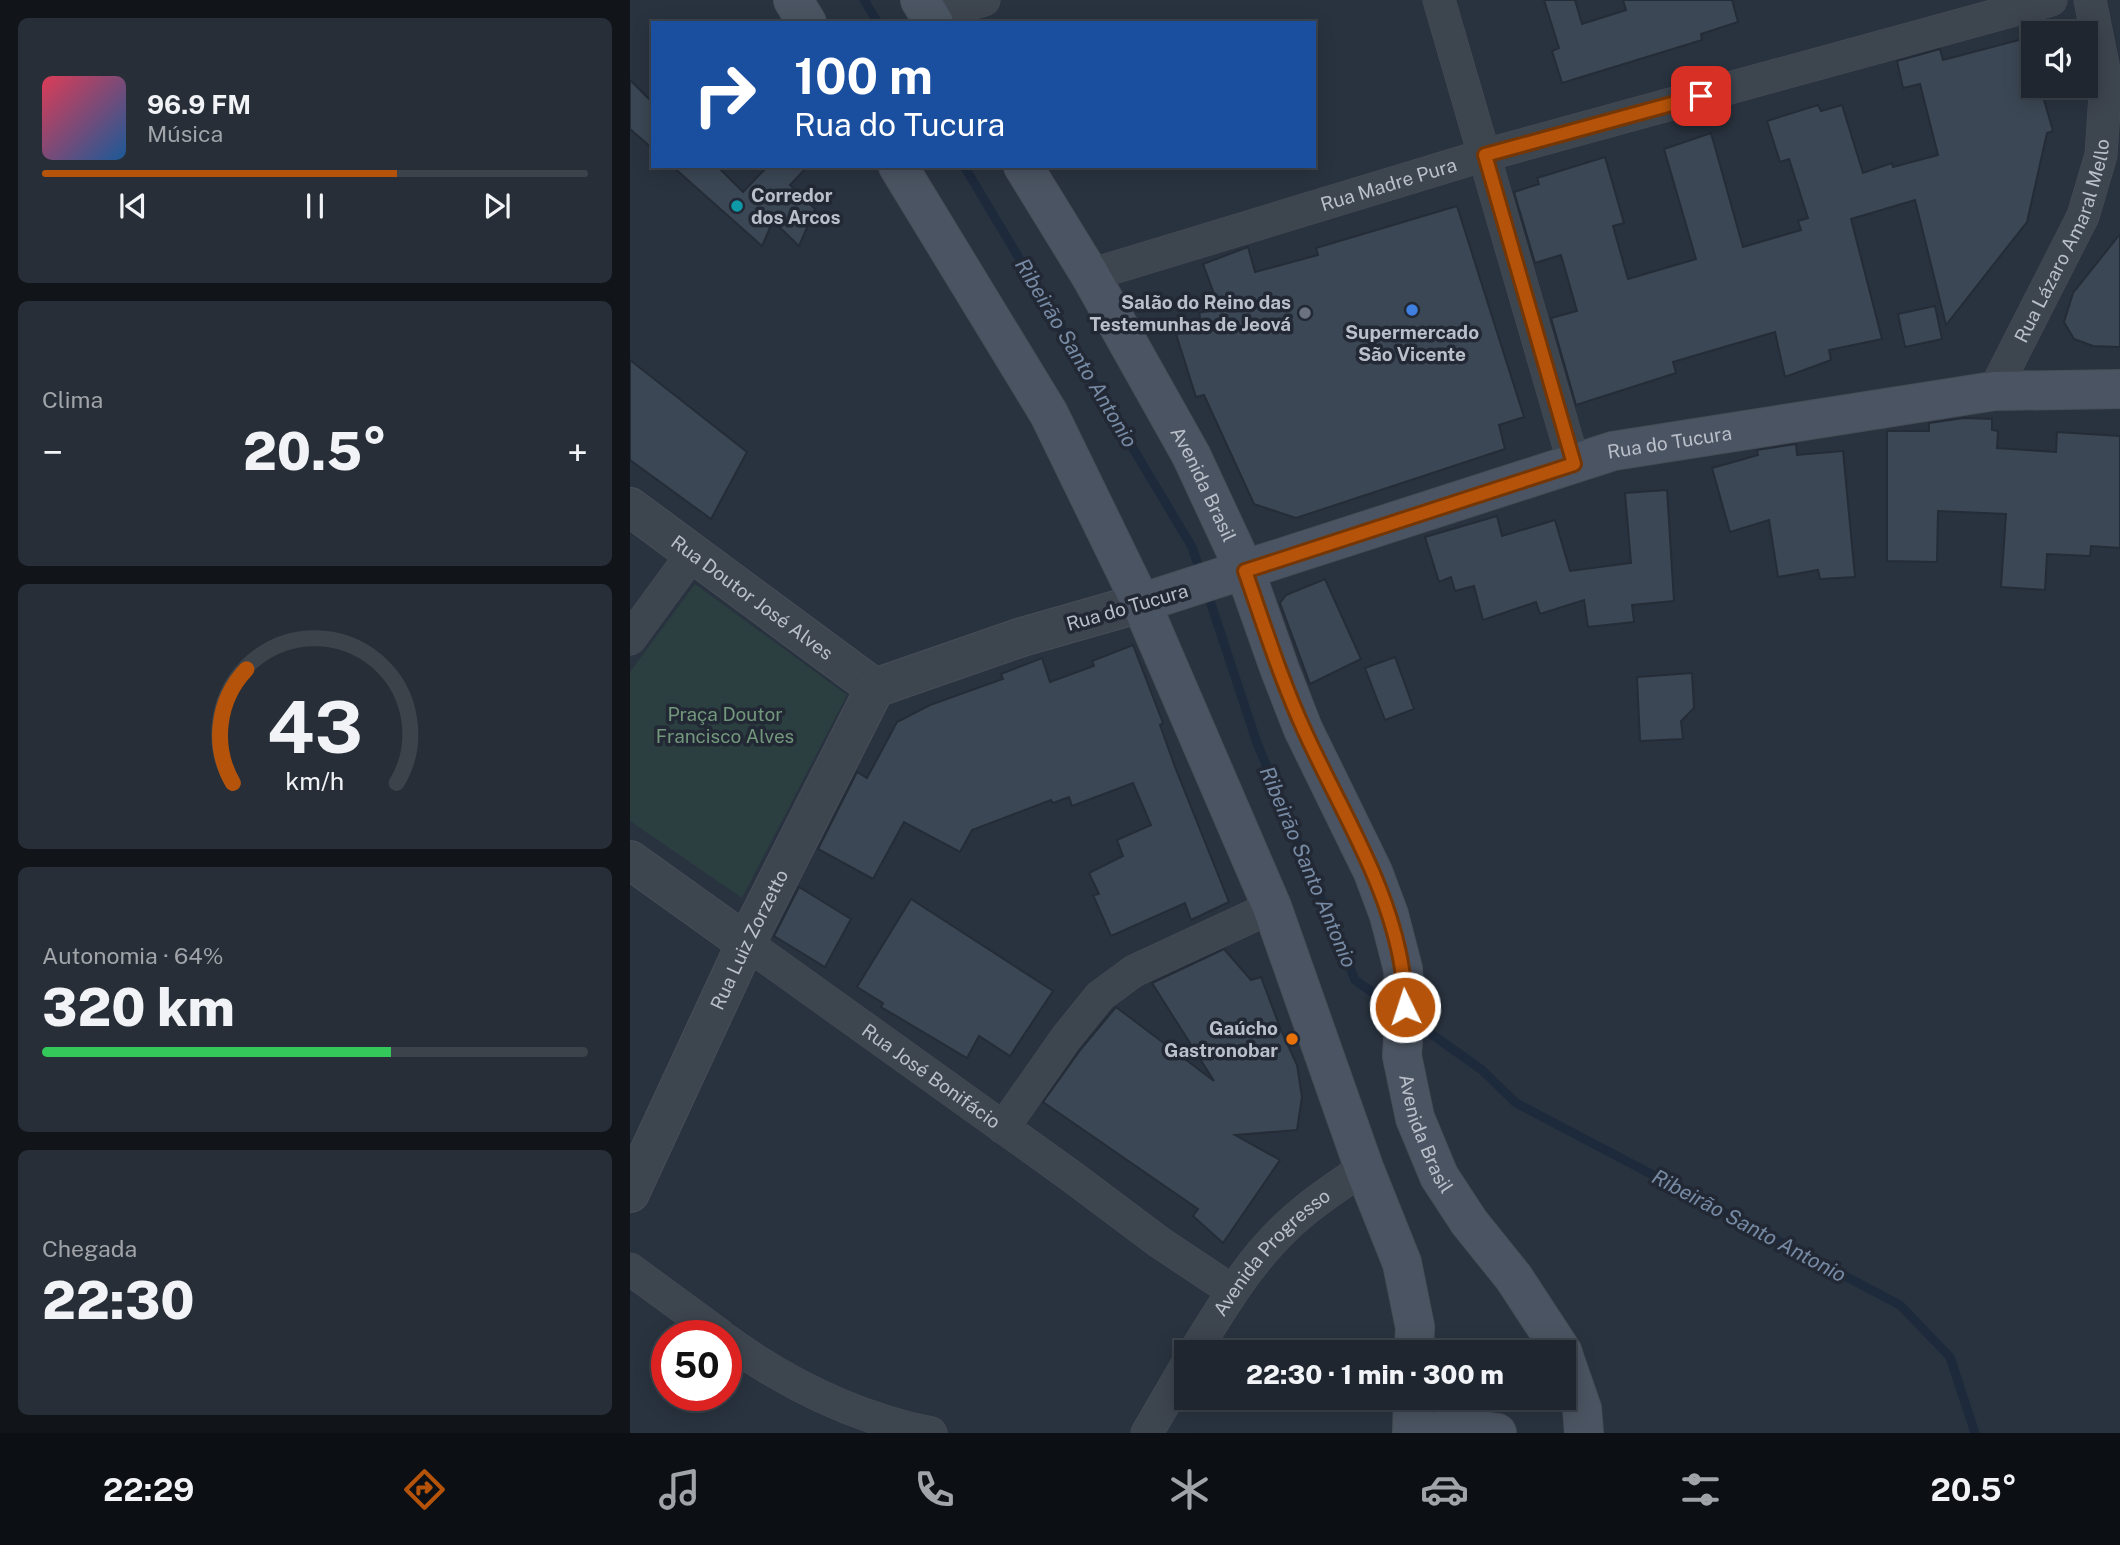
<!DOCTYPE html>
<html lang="pt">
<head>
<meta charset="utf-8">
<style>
	:root { --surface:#1f262f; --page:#272e37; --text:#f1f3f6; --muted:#a1a5aa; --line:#3c434b; --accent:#b45309 }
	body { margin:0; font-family:"Public Sans",sans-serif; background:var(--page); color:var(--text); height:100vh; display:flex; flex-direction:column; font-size:26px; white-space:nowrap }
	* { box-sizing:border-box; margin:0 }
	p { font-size:23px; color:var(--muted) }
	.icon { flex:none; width:38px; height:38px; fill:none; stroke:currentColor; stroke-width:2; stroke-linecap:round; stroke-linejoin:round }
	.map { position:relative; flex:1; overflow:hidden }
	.side { display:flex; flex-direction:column; gap:18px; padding:18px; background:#11151a; width:630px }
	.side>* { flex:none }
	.banner { position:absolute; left:21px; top:21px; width:665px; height:147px; border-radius:0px; box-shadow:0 4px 18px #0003,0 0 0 2px var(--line); background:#1a4fa0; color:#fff; overflow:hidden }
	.buttons { position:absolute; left:1391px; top:21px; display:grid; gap:14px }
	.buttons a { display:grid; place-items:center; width:77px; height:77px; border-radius:0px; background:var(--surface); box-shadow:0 4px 18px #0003,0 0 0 2px var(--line); font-size:35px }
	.speed { position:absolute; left:21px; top:1320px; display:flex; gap:14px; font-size:35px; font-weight:700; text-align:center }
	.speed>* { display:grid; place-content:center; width:91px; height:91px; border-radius:50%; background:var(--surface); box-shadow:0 4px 18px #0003,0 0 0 2px var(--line); line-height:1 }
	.speed .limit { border:10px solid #d22; background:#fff; color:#111 }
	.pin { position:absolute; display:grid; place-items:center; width:60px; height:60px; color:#fff; margin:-30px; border-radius:14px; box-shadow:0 4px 10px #0006 }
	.me { position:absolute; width:77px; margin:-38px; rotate:356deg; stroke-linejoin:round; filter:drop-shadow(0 0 5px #0008) }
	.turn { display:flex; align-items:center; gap:24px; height:147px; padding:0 28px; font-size:32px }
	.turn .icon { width:91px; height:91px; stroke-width:2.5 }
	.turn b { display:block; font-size:49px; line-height:60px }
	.big { font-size:52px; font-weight:800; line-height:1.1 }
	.side .widget { flex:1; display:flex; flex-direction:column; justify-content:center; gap:10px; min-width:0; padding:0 24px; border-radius:10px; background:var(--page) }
	.side .dial { align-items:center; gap:0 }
	.dial svg { height:182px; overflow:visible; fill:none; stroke:var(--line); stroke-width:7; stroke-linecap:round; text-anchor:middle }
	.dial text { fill:var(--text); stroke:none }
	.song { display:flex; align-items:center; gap:21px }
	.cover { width:84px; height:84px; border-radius:10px; background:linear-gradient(135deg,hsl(350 70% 55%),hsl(210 70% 35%)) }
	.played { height:7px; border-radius:4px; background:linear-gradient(90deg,var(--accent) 65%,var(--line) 65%) }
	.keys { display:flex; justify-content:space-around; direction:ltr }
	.heat { display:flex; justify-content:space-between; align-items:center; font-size:38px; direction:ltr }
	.charge { height:10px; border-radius:5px; background:linear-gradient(90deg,#34c759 64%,var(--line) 0) }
	.trip { position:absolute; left:544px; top:1340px; width:402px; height:70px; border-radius:0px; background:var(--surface); box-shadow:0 4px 18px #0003,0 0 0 2px var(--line); font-weight:800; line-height:70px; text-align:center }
	.tab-bar { display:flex; height:112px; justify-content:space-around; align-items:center; background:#0c0f13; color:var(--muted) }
	.tab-bar .icon { width:49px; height:49px }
	.tab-bar .on { color:var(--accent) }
	.tab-bar b { font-size:32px; color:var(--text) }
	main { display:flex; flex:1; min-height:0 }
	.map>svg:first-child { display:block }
	.green { fill:#2b3e40 }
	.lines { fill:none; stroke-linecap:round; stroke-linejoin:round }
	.stream { stroke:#1d2a3c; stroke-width:9 }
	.building { fill:#3c4755; stroke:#242c37; stroke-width:2 }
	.minor-casing { stroke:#474e58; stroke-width:33 }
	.tertiary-casing { stroke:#474e58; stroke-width:40 }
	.secondary-casing { stroke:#474e58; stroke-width:40 }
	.minor { stroke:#3d454f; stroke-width:32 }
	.tertiary { stroke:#3d454f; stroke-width:38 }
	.secondary { stroke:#4b5462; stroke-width:38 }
	.route-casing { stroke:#753606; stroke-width:18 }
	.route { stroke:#b45309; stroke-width:12 }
	.culture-dot { fill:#0f9aa8; stroke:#222935; stroke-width:2.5 }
	.shop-dot { fill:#3f7fe0; stroke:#222935; stroke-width:2.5 }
	.worship-dot { fill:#6b7280; stroke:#222935; stroke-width:2.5 }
	.food-dot { fill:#e8710a; stroke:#222935; stroke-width:2.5 }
	.labels { text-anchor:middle; stroke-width:7; stroke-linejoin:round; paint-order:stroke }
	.street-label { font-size:19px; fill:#bac0ca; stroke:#222935 }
	.poi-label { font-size:19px; font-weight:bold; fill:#bac0ca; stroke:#222935; text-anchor:end }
	.park-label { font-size:19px; fill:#73987c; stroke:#222935 }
	.water-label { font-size:21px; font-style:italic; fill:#778aa4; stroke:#222935 }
</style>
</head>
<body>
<main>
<section class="side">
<div class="widget">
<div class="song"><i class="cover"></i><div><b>96.9 FM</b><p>Música</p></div></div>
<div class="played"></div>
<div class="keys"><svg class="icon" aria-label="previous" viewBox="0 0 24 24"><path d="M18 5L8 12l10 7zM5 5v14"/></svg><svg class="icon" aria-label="pause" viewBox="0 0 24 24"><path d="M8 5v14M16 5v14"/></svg><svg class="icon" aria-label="next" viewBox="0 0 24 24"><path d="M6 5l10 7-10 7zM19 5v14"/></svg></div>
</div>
<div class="widget"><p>Clima</p>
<div class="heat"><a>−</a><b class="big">20.5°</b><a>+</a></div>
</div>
<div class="widget dial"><svg viewBox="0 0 100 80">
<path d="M14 69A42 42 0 1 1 86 69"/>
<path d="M14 69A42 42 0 0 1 20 19" stroke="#b45309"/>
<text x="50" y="56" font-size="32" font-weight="700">43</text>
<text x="50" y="72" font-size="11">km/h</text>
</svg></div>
<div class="widget"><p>Autonomia · 64%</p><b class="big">320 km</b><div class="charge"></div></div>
<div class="widget"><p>Chegada</p><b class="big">22:30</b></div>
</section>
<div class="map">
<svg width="1490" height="1433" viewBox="0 0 1490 1433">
	<rect width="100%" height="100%" fill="#29333f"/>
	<polygon class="green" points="65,584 217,695 112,898 0,821 0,672"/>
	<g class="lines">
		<g class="stream">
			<polyline points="234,0 248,23"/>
			<polyline points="334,166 562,547 572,576"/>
			<polyline points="577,592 627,743 725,980 763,1007"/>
			<polyline points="783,1021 852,1070 886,1103 1270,1305 1320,1357 1345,1433"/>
		</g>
	</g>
	<g class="building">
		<polygon points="914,0 945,0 952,24 996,10 993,0 1102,0 1108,22 1071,34 1072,40 932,83 922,51 929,48"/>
		<polygon points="1404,36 1404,86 1410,86 1423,131 1417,133 1397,222 1316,325 1285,200 1221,219 1252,339 1199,350 1201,360 1155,377 1145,332 1043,362 1046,373 946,405 921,318 947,311 931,255 905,263 884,192 909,184 907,178 975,157 994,223 983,226 998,279 1066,259 1034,149 1081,133 1113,247 1171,230 1168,221 1178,218 1159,159 1150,162 1137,121 1188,105 1191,111 1212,105 1233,173 1262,163 1263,167 1308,155 1290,84 1273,88 1267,61 1310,49 1313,60"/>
		<polygon points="0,80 23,103 23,149 0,129"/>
		<polygon points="42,166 87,166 113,192 138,166 178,166 160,185 185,209 169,246 143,221 132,246"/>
		<polygon points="827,206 894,417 869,425 875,449 666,518 624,504 574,395 566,397 546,334 573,328 569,313 589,307 573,264 618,247 625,272 688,255 686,248"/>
		<polygon points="1490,234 1490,347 1463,346 1444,339 1434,322 1443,293"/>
		<polygon points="1305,306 1312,339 1275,347 1268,314"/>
		<polygon points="0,360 117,452 81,519 0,460"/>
		<polygon points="1334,418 1362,419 1362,430 1368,431 1367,448 1426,452 1427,432 1490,436 1490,548 1461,546 1460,556 1417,554 1415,590 1371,587 1376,514 1308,511 1307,562 1257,561 1257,431 1299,431 1299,423"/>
		<polygon points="1166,444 1167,455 1213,451 1225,577 1190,579 1188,570 1148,577 1139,520 1100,532 1082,468 1128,455 1127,450"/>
		<polygon points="1037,490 1044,601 1002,605 1004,622 958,627 954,600 910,614 906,602 853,620 844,586 825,591 821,577 809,582 795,537 867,516 872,536 925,520 940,571 1001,563 995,493"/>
		<polygon points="695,579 731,659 680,684 650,603 656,595"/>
		<polygon points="503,645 533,723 530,725 545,767 599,902 561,920 555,903 481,936 463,895 469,894 459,873 493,856 487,840 521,825 503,783 442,806 439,797 423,803 421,800 342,830 330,852 274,822 243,879 188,849 227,772 237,778 267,722 300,705 373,679 371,674 412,658 420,682 464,666 462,661"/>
		<polygon points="765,657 784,709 755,720 735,668"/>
		<polygon points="1062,673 1064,708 1051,721 1053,739 1010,741 1007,677"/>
		<polygon points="169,887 221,919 195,967 144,936"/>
		<polygon points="281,899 423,991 380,1056 349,1036 337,1058 251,1007 253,1003 227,987"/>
		<polygon points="594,949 621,980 631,977 651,1030 667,1065 672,1097 667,1130 605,1135 650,1160 593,1243 563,1216 568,1209 413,1102 451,1049 486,1007 584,1081 522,983"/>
	</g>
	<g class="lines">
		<defs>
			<g id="minor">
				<polyline points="809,0 944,464"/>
				<polyline points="299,15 354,0"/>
				<path id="s1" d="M460,275l395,-120 566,-155"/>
				<path id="s2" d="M1364,391l89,-175 18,-61 5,-75 -16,-80"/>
				<polyline points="0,639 63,553"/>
				<path id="s3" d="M116,943l325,233 88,66 72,48"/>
				<polyline points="373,1128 436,1038 470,996 504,971 642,907"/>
				<polyline points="0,1269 90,1335"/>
				<path d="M96,1340c61,44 131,78 205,93"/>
				<path id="s4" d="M564,1353c31,-51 62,-103 109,-141 19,-16 41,-30 61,-44"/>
				<polyline points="517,1433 556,1366"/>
			</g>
			<g id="tertiary">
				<path id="s5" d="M0,507l245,181"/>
				<polyline points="245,688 392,637 511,603"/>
				<polyline points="0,860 116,943"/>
				<path id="s6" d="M0,1193l116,-250 129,-255"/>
			</g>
			<g id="secondary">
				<polyline points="163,0 177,23"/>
				<polyline points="290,0 304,23"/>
				<polyline points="268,166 419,414 511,603 642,907 734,1168 772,1263 785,1327 784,1353"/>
				<path id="s7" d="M393,166l67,109 101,180 54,116 35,99 23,59 70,143 16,43 14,54 2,38 -3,49 13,62 24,58 30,46 45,56 49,75"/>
				<path id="s8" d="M511,603l472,-152 381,-60 126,-2"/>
				<polyline points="934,1357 952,1409 954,1433"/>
				<polyline points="782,1433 783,1398"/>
				<polyline points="802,1433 822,1428 867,1433"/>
			</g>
		</defs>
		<use href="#minor" class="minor-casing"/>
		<use href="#tertiary" class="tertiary-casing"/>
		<use href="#secondary" class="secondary-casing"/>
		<use href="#minor" class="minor"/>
		<use href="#tertiary" class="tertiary"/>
		<use href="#secondary" class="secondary"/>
	</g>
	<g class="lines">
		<defs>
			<path id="route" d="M775,1007c-1,-13 -1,-25 -3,-38 -13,-84 -62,-160 -97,-237 -24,-52 -41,-107 -60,-161l329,-107 -89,-309 216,-59"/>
		</defs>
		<use href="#route" class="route-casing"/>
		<use href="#route" class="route"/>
	</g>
	<circle class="culture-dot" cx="107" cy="206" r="7"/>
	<circle class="shop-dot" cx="782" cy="310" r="7"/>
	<circle class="worship-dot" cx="675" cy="313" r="7"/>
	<circle class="food-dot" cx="662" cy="1039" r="7"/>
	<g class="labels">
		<g class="street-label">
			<text dy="7" stroke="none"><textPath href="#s1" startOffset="312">Rua Madre Pura</textPath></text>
			<text dy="7" stroke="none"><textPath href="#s2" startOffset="166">Rua Lázaro Amaral Mello</textPath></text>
			<text dy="7" stroke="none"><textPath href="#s8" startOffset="553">Rua do Tucura</textPath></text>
			<text dy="7" stroke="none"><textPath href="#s7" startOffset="366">Avenida Brasil</textPath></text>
			<text dy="7" stroke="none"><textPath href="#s5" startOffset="152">Rua Doutor José Alves</textPath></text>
			<text transform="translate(497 607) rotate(-16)" y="7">Rua do Tucura</text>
			<text dy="7" stroke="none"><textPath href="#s6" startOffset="280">Rua Luiz Zorzetto</textPath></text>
			<text dy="7" stroke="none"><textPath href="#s3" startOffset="228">Rua José Bonifácio</textPath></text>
			<text dy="7" stroke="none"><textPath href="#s7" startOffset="1060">Avenida Brasil</textPath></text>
			<text dy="7" stroke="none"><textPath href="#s4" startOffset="128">Avenida Progresso</textPath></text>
		</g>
		<g class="poi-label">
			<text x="121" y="202" text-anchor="start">Corredor<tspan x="121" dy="22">dos Arcos</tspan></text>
			<text x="661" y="309">Salão do Reino das<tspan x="661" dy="22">Testemunhas de Jeová</tspan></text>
			<text x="782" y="339" text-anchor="middle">Supermercado<tspan x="782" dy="22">São Vicente</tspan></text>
			<text x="648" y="1035">Gaúcho<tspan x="648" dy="22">Gastronobar</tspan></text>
		</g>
		<g class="park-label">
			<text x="95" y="721">Praça Doutor<tspan x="95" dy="22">Francisco Alves</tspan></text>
		</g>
		<g class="water-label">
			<text transform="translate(446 353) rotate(59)" y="7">Ribeirão Santo Antonio</text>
			<text transform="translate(678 867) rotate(67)" y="7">Ribeirão Santo Antonio</text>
			<text transform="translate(1119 1226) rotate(28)" y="7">Ribeirão Santo Antonio</text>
		</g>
	</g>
</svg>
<div class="buttons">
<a><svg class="icon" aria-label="sound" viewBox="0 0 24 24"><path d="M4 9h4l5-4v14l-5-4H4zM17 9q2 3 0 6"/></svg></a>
</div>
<div class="speed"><div class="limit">50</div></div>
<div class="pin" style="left:1071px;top:96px;background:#d93025"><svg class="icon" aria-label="arrive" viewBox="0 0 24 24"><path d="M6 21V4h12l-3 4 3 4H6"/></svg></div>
<svg class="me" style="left:775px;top:1007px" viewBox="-20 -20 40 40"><circle r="17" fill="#b45309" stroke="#fff" stroke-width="3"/><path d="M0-11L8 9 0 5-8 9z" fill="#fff"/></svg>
<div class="trip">22:30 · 1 min · 300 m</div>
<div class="banner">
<div class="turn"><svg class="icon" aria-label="right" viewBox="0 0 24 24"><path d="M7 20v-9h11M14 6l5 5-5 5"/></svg><div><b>100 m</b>Rua do Tucura</div></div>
</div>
</div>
</main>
<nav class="tab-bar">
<b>22:29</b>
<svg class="icon on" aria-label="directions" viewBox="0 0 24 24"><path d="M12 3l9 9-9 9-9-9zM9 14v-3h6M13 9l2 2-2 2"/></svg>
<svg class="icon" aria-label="music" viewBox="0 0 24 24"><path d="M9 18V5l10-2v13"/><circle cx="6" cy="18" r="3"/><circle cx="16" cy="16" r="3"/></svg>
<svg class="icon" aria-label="phone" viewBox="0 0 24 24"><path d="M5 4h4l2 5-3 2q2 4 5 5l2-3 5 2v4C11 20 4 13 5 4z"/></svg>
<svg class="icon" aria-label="climate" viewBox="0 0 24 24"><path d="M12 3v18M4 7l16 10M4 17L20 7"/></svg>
<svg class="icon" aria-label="car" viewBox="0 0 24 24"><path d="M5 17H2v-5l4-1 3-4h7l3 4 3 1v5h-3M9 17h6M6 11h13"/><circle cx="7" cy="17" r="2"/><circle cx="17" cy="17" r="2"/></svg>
<svg class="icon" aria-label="filters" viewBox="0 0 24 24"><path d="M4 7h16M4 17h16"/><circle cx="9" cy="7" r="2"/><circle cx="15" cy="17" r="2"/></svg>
<b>20.5°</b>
</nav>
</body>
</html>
